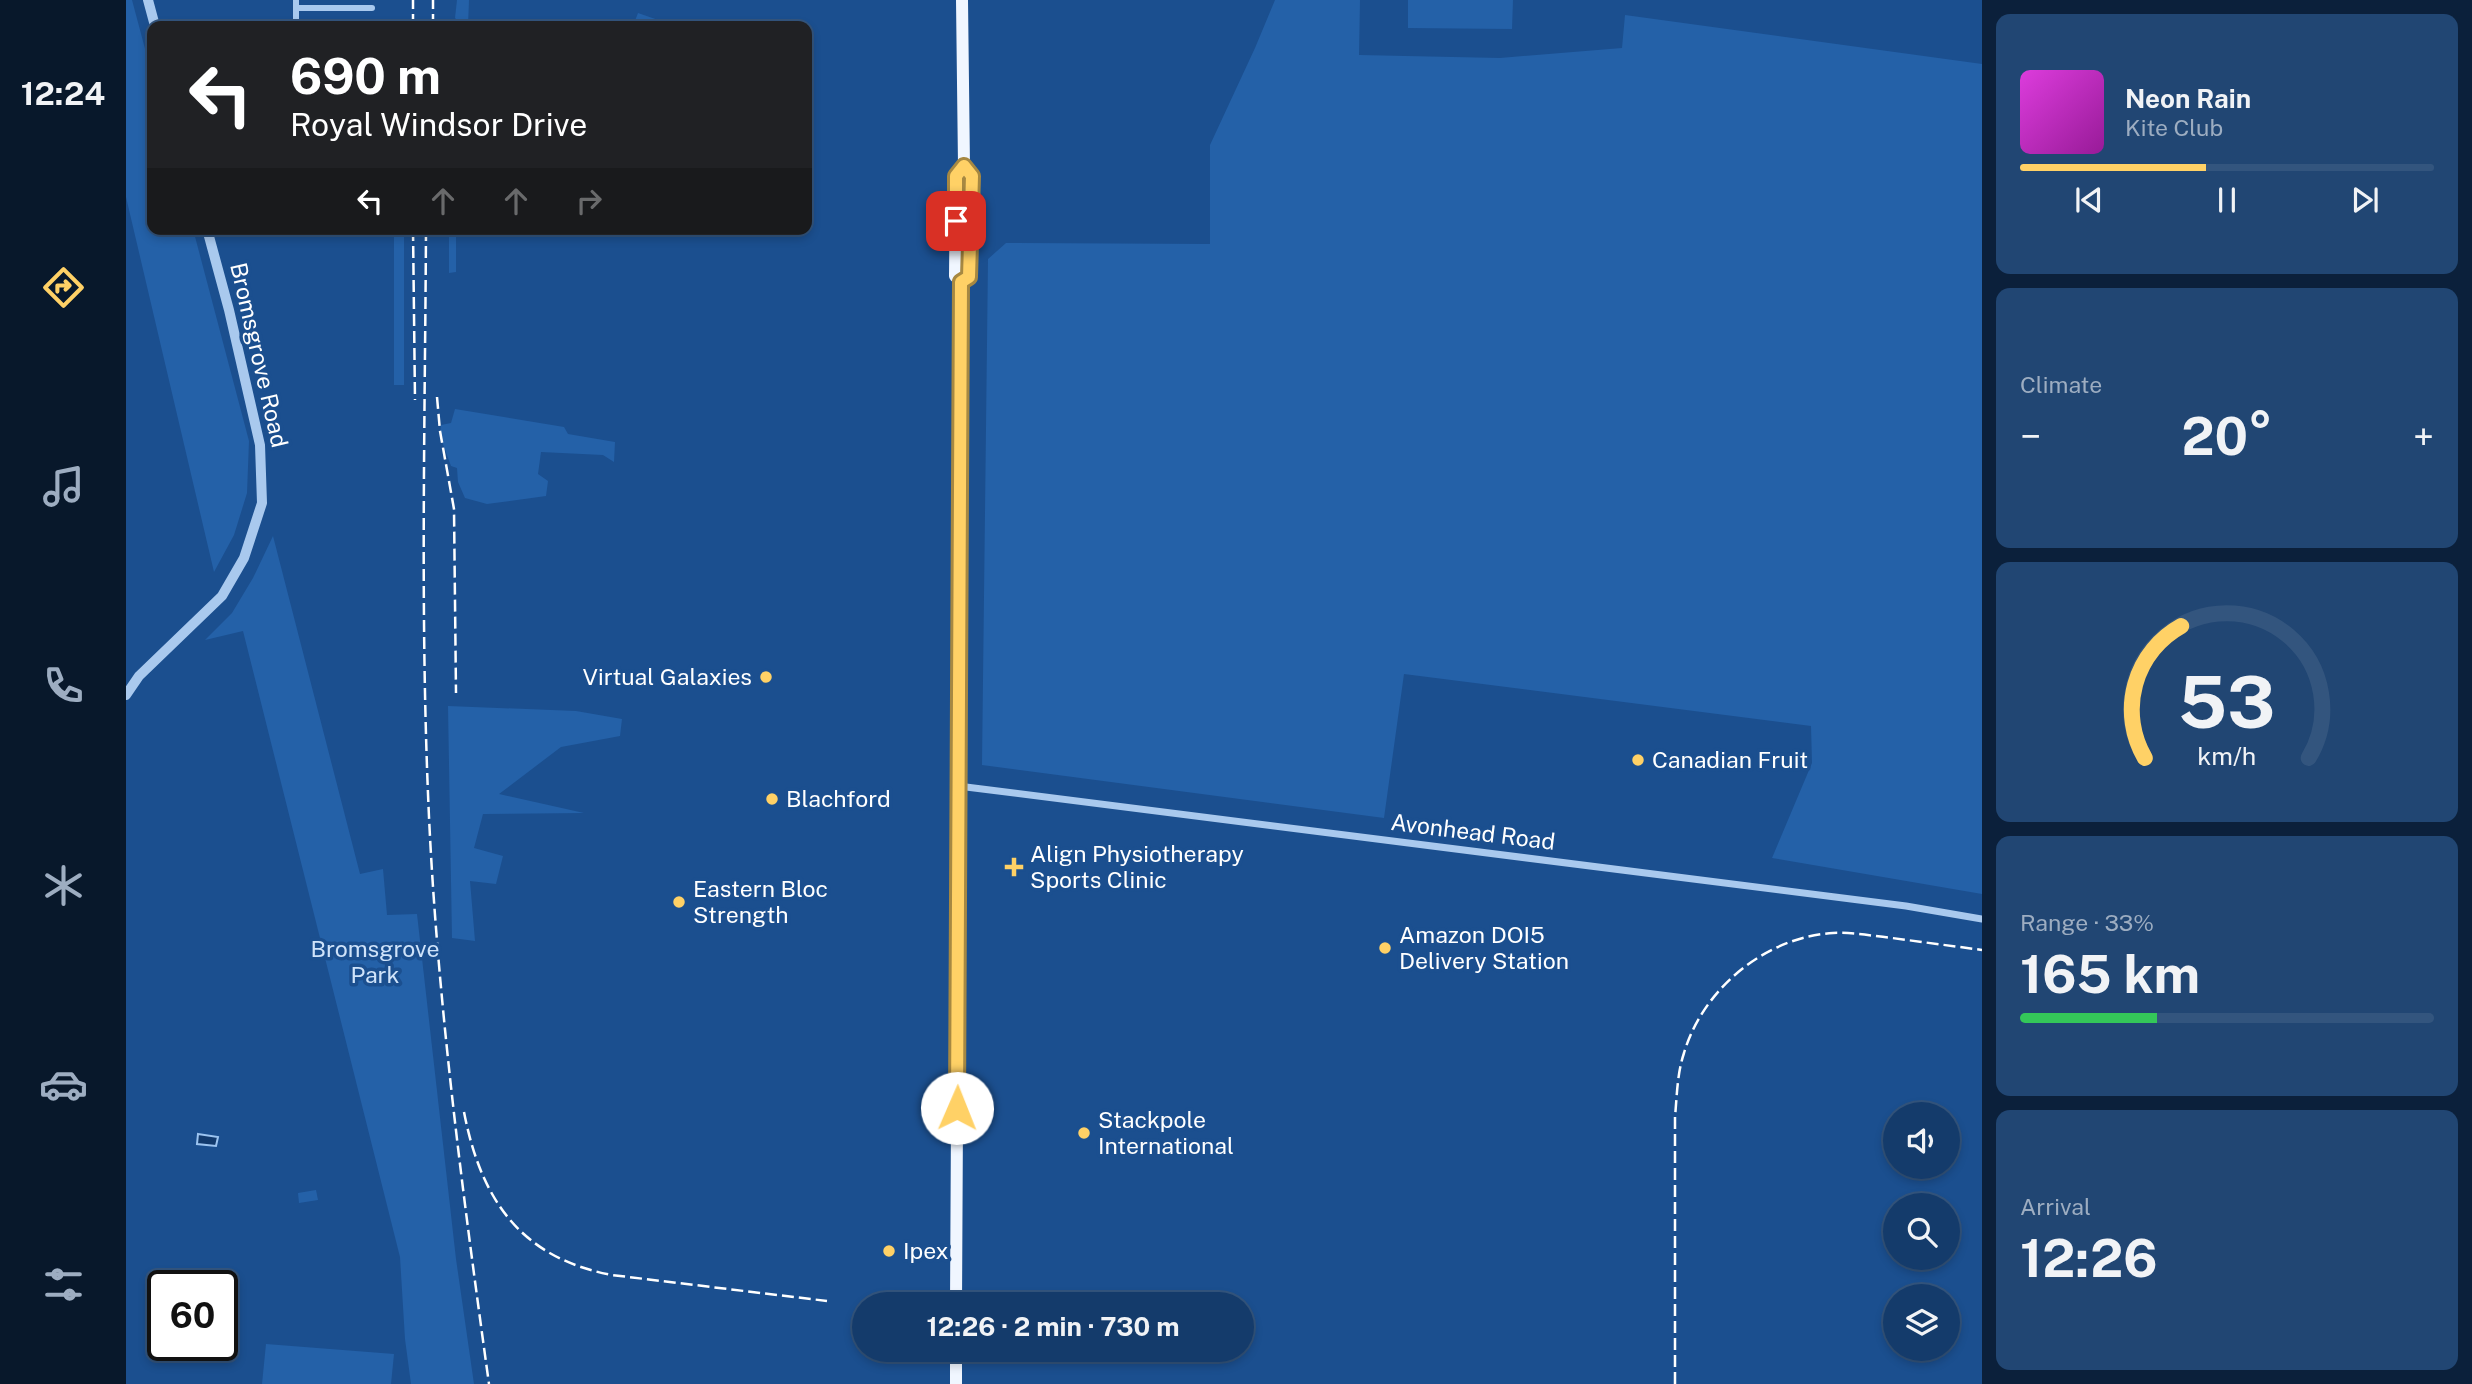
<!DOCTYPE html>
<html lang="en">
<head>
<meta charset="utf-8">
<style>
	:root { --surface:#143b6b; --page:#214673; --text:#f1f3f6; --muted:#9dadc1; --line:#33557e; --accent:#ffd166 }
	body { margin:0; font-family:"Public Sans",sans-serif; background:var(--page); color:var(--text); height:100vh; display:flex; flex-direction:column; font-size:26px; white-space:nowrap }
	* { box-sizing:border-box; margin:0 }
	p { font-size:23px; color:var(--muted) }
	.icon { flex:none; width:38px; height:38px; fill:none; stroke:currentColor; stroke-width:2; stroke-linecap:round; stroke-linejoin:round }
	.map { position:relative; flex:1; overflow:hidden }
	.sheet { display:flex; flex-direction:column; gap:14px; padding:14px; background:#0b203b; width:490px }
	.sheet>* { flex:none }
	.top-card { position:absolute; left:21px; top:21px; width:665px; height:214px; border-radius:14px; box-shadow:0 4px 10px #0003,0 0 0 2px var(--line); background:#202124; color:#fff; overflow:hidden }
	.fabs { position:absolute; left:1757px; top:1102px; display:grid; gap:14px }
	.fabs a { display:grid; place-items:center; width:77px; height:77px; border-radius:50%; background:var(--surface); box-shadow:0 4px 10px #0003,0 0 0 2px var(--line); font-size:35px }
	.speed { position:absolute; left:21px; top:1270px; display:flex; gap:14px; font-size:35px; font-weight:700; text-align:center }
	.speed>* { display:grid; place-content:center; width:91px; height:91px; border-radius:50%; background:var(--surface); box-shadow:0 4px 10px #0003,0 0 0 2px var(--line); line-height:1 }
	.speed .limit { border:4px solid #111; border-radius:10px; background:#fff; color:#111 }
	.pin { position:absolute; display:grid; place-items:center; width:60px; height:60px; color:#fff; margin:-30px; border-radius:14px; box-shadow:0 4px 10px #0006 }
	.me { position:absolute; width:77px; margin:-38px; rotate:1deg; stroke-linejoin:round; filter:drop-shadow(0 0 5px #0008) }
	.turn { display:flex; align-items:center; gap:24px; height:147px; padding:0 28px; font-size:32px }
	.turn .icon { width:91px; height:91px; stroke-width:2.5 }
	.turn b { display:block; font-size:49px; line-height:60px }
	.lanes { display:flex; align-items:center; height:66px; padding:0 28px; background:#0003; justify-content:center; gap:35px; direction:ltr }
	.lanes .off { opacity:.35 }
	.big { font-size:52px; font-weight:700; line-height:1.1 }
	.sheet .card { flex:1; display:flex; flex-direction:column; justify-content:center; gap:10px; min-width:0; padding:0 24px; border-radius:14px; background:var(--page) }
	.sheet .dial { align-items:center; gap:0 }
	.dial svg { height:182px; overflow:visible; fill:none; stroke:var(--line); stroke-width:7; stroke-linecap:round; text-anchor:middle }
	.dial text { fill:var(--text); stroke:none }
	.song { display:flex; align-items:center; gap:21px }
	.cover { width:84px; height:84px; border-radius:10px; background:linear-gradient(135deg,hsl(300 70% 55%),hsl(300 70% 35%)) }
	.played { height:7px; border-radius:4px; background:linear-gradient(90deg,var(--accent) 45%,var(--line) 45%) }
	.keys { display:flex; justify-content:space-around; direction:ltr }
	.heat { display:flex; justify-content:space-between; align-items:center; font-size:38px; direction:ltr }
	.charge { height:10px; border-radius:5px; background:linear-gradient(90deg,#34c759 33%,var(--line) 0) }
	.trip { position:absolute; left:726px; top:1292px; width:402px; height:70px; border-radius:35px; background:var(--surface); box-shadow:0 4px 10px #0003,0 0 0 2px var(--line); font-weight:700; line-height:70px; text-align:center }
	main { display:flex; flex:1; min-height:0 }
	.menu { display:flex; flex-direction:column; width:126px; justify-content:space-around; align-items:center; background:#08182b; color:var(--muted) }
	.menu .icon { width:49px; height:49px }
	.menu .current { color:var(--accent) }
	.menu b { font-size:32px; color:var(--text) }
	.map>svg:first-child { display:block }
	.green { fill:#2461a8 }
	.water { fill:#123a6d; stroke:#9cc4f0; stroke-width:2 }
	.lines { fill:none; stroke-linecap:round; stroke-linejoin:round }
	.pedestrian { stroke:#a9c9ee; stroke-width:6 }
	.minor { stroke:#a9c9ee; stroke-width:7 }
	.tertiary { stroke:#a9c9ee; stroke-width:10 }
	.primary { stroke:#f0f6ff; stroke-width:12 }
	.rail { stroke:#fff; stroke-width:2.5; stroke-dasharray:12 5; stroke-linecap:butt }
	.route-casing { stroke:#a68842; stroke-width:18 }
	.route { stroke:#ffd166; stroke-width:12 }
	.poi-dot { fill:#ffd166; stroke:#1b4f8f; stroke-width:2.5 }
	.labels { text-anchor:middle; stroke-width:7; stroke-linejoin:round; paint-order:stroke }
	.street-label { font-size:23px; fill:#fff; stroke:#1b4f8f }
	.poi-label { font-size:23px; fill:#fff; stroke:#1b4f8f; text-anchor:start }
	.park-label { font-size:23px; fill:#cfe3fa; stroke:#1b4f8f }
</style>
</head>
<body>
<main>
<nav class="menu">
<b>12:24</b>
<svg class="icon current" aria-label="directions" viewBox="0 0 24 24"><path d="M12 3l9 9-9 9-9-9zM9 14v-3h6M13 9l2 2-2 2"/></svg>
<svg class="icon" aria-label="music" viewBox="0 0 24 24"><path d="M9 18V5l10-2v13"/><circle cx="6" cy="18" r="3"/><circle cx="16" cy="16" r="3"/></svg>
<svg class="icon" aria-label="phone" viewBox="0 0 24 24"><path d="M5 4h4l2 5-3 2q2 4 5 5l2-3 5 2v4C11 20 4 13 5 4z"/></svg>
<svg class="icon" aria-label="climate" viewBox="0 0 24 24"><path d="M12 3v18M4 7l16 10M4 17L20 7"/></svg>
<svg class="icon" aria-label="car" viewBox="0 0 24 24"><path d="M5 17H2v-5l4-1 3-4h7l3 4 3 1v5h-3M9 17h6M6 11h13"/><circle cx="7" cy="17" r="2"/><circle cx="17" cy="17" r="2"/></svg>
<svg class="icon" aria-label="filters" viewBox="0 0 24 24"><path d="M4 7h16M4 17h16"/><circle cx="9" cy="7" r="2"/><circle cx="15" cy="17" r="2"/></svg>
</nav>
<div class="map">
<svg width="1856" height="1384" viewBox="0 0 1856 1384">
	<rect width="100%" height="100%" fill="#1b4f8f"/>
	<g class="green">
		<polygon points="0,0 6,0 26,75 26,229 67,229 123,441 121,493 108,535 88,572 0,197"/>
		<polygon points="331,0 343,0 342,26 337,26 329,18"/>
		<polygon points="1149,0 1234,0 1233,55 1374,58 1496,48 1499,15 1856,64 1856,894 1646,858 1686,763 1685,726 1278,674 1258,818 856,765 862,259 880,243 1084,244 1084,145 1129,48"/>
		<polygon points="1282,0 1387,0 1386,29 1282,28"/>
		<polygon points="512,13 535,21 539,26 507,26"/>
		<rect x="268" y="229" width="10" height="156"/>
		<polygon points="323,229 330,229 330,272 323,273"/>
		<polygon points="329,409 438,427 442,434 489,442 488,462 477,455 415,452 412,474 422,481 420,496 361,504 339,498 332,482 331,468 325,466 314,436 315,425 325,423"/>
		<polygon points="147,536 234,874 257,869 261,915 291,914 330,1259 348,1384 285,1384 279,1339 274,1257 117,631 79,640 106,613 127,578"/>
		<polygon points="322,706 450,711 496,719 494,736 435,747 373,794 458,813 357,814 348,848 377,856 370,884 344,881 349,941 326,938"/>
		<polygon points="190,1190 192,1200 173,1203 172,1193"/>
		<polygon points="140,1344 268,1354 265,1384 136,1384"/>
	</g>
	<polygon class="water" points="72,1134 92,1137 90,1146 71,1144"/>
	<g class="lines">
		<g class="pedestrian">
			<polyline points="170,8 246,8"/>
			<polyline points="170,26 170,0"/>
		</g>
		<polyline class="minor" points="832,786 1780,906 1856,919"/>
		<g class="tertiary">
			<polyline points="22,0 29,26"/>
			<polyline points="0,695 13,676 96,596 118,558 136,503 134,445 103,310 81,229"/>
		</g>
		<g class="primary">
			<polyline points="835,282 843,277 846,176 838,166"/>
			<polyline points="830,1304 835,374 835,282 829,276 830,175 838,166 836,0"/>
			<polyline points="830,1384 830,1349"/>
		</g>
		<g class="rail">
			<polyline points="287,26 287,0"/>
			<polyline points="307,26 307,0"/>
			<polyline points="287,229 289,400"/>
			<path d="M300,229c-1,196 -6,392 3,588 9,190 34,379 60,567"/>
			<polyline points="311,397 314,431 328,509 330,693"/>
			<path d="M338,1112c17,88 57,146 148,163l215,26"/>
			<path d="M1549,1384v-267c2,-21 2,-43 9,-64 19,-64 81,-116 149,-120 20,-1 39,3 59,5 30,4 60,8 90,12"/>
		</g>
	</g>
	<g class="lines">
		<defs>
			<polyline id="route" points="830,221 830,176 838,166 846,176 843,277 835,282 831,1108"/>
		</defs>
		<use href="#route" class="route-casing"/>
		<use href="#route" class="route"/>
	</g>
	<g class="poi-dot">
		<circle cx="640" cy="677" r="7"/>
		<circle cx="1512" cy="760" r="7"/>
		<circle cx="646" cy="799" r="7"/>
		<path d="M884.5 856.5h7v7h7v7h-7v7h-7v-7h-7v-7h7z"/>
		<circle cx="553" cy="902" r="7"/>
		<circle cx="1259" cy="948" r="7"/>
		<circle cx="958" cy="1133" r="7"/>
		<circle cx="763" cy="1251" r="7"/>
	</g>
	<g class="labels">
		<g class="street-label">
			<text transform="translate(133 355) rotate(77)" y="8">Bromsgrove Road</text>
			<text transform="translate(1347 832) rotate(7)" y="8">Avonhead Road</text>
		</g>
		<g class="poi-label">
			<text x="626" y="685" text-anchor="end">Virtual Galaxies</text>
			<text x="1526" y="768">Canadian Fruit</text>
			<text x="660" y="807">Blachford</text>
			<text x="904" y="862">Align Physiotherapy<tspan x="904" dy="26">Sports Clinic</tspan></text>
			<text x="567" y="897">Eastern Bloc<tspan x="567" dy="26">Strength</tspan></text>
			<text x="1273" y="943">Amazon DOI5<tspan x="1273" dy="26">Delivery Station</tspan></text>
			<text x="972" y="1128">Stackpole<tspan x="972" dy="26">International</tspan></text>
			<text x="777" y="1259">Ipex</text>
		</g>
		<g class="park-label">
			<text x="249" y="957">Bromsgrove<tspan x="249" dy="26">Park</tspan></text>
		</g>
	</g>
</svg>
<div class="fabs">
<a><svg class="icon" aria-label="sound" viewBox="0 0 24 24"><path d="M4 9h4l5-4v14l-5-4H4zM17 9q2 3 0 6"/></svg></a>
<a><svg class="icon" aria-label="search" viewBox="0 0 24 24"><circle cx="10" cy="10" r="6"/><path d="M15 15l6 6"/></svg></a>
<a><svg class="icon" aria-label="layers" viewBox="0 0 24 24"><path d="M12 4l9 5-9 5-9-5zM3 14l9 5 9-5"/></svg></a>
</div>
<div class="speed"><div class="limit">60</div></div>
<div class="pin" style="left:830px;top:221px;background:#d93025"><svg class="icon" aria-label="arrive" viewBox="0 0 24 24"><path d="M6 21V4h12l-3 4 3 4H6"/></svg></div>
<svg class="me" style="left:831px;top:1108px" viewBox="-20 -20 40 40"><circle r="19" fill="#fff"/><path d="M0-13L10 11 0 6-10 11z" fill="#ffd166"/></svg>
<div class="trip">12:26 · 2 min · 730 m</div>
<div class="top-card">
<div class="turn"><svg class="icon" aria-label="left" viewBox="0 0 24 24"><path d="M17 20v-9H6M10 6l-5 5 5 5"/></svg><div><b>690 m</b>Royal Windsor Drive</div></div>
<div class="lanes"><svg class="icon" aria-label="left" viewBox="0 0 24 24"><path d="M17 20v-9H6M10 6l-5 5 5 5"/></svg><svg class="icon off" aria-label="ahead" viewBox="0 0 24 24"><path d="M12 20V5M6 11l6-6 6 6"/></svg><svg class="icon off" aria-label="ahead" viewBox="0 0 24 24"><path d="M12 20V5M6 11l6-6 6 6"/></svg><svg class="icon off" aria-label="right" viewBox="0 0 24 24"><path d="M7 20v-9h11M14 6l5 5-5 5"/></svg></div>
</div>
</div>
<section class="sheet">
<div class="card">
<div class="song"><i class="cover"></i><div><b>Neon Rain</b><p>Kite Club</p></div></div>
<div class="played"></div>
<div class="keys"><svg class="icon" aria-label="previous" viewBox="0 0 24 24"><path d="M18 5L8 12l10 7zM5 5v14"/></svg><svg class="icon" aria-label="pause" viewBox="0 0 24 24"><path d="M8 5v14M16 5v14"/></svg><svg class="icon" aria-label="next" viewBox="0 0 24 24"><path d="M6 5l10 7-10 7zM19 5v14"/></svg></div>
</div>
<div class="card"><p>Climate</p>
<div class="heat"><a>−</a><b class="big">20°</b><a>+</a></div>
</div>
<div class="card dial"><svg viewBox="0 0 100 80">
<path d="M14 69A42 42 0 1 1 86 69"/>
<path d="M14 69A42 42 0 0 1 30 11" stroke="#ffd166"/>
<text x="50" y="56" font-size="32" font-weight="700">53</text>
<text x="50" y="72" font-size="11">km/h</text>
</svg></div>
<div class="card"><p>Range · 33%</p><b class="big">165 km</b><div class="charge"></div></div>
<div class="card"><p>Arrival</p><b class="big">12:26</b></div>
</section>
</main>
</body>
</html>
